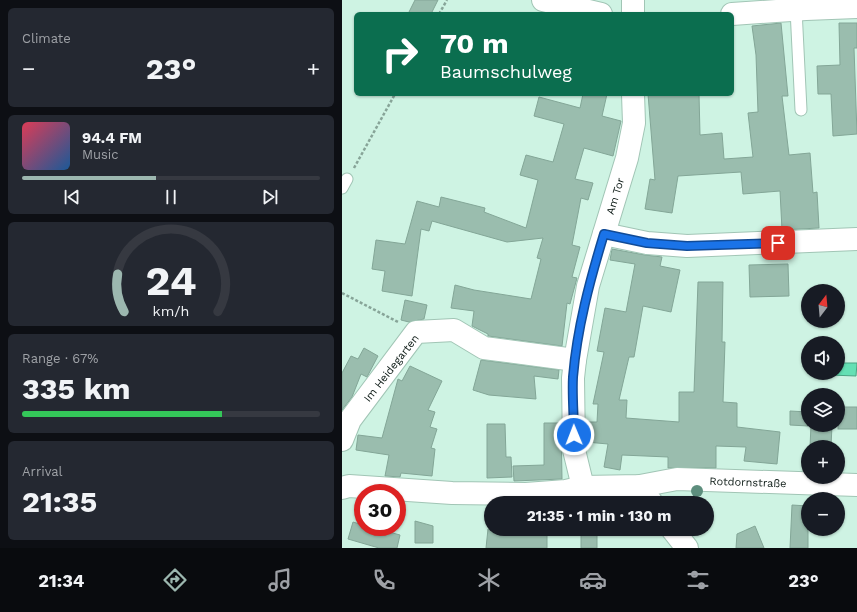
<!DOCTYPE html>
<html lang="en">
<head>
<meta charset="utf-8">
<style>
	:root { --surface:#171b24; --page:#242831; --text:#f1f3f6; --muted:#9ea1a6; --line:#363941; --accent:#9cb7af }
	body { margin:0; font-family:"Work Sans",sans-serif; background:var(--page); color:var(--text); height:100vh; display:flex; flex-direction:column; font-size:15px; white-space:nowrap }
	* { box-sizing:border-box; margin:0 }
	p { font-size:13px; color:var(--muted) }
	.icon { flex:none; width:22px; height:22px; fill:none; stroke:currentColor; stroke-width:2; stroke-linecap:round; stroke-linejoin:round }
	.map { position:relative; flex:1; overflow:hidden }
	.side { display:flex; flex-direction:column; gap:8px; padding:8px; background:#0d0f14; width:342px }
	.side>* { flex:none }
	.banner { position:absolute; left:12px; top:12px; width:380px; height:84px; border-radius:6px; box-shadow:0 1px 3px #0004; background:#0b6e4f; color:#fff; overflow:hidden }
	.needle { width:26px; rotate:16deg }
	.buttons { position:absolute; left:459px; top:284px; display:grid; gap:8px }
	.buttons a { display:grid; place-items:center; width:44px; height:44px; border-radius:50%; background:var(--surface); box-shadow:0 1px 3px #0004; font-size:20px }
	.speed { position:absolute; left:12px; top:484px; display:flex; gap:8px; font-size:20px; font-weight:700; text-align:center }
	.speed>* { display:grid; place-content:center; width:52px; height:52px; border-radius:50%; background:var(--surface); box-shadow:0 1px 3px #0004; line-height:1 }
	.speed .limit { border:6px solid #d22; background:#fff; color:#111 }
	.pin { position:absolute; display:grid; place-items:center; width:34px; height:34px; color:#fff; margin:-17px; border-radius:8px; box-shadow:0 2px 6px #0006 }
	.me { position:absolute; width:44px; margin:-22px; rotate:359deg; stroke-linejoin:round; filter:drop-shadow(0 0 3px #0008) }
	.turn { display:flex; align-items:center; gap:14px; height:84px; padding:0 20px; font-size:18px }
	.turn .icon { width:52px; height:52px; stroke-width:2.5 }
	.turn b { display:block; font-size:28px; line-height:34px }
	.big { font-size:30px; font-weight:700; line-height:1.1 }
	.side .tile { flex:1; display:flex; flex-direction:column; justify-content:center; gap:6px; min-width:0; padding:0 14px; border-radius:6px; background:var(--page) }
	.side .dial { align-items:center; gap:0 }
	.dial svg { height:104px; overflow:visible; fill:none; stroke:var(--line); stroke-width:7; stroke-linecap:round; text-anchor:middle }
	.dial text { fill:var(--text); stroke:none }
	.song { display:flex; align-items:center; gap:12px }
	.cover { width:48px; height:48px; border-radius:6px; background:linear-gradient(135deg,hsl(350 70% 55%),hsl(210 70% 35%)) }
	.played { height:4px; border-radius:2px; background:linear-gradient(90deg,var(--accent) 45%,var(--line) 45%) }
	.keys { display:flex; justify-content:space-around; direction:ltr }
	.heat { display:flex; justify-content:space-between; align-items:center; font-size:22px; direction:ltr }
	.charge { height:6px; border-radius:3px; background:linear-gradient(90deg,#34c759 67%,var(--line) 0) }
	.trip { position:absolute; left:142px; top:496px; width:230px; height:40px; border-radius:20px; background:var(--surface); box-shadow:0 1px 3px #0004; font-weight:700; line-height:40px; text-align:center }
	.tabs { display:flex; height:64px; justify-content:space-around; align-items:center; background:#090b0e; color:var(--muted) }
	.tabs .icon { width:28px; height:28px }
	.tabs .active { color:var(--accent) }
	.tabs b { font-size:18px; color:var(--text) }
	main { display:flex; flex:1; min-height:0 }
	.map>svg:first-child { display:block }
	.water { fill:#64e0b4; stroke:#49a483 }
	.building { fill:#9abdae; stroke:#83a697 }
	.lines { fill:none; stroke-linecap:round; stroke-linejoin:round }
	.service-casing { stroke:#a1c5b5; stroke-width:13 }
	.minor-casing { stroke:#a1c5b5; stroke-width:24 }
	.path { stroke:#87a498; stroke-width:2.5; stroke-dasharray:3 2; stroke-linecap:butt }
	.service { stroke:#fff; stroke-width:11 }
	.minor { stroke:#fff; stroke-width:22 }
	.tree { fill:#5d8e7d }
	.route-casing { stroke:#114b97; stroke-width:10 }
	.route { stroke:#1a73e8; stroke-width:7 }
	.labels { text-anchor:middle; stroke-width:3; stroke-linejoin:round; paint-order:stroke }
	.street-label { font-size:11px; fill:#091712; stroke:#fff }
</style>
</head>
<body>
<main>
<section class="side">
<div class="tile"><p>Climate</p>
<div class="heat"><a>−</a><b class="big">23°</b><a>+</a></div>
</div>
<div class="tile">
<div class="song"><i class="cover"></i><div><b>94.4 FM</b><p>Music</p></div></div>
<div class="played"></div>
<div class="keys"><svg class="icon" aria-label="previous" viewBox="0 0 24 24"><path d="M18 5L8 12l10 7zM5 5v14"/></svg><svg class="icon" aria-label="pause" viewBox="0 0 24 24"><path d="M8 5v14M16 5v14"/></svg><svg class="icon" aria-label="next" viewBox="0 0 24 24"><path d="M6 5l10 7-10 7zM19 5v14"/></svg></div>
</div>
<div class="tile dial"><svg viewBox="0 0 100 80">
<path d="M14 69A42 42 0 1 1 86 69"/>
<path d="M14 69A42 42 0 0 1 9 40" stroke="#9cb7af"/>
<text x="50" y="56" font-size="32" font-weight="700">24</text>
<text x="50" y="72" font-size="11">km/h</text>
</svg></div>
<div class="tile"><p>Range · 67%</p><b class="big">335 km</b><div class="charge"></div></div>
<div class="tile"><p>Arrival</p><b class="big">21:35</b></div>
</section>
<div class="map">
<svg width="515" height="548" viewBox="0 0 515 548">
	<rect width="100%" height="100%" fill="#cef3e3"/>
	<polygon class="water" points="496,363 515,363 514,376 488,375 488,373 496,373"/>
	<g class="building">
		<polygon points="73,0 96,0 89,14 66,14"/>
		<polygon points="439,23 446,96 440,96 447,155 468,153 471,193 475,192 477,228 440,230 438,191 401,194 399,172 336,176 330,213 303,209 308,179 313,180 306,94 357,94 358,135 380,133 382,159 411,157 406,113 416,112 414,55 410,26"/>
		<polygon points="497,23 515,23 515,48 512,48 515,134 491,136 489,94 476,94 475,66 498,65"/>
		<polygon points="241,94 265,94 260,116 279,121 271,156 242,148 233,179 251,183 246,200 239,198 230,245 238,247 230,277 235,278 228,304 225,303 220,346 146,336 146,334 130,326 132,311 109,308 113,285 132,290 189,299 199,259 195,258 201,238 165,242 90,221 87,231 79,229 70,296 40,291 43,271 30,269 34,240 63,244 75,201 97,207 99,197 143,208 142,212 184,228 196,180 178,175 184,155 211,162 222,124 192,116 197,97 238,108"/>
		<polygon points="270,249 303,255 320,257 318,266 338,270 329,312 301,306 292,357 287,357 277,400 285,400 284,418 337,422 337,392 352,392 356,282 381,282 380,342 383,342 381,402 395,403 395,427 438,432 435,464 402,461 404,447 374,446 374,468 326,468 326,457 280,455 278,470 262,467 266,444 244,442 244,422 255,422 256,404 251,404 262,352 255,351 263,308 284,312 293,264 268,260"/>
		<polygon points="446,264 447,296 408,297 407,265"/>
		<polygon points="63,300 85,305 82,319 67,322 59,320"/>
		<polygon points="22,348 36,356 25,377 19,374 10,397 0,410 0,373 9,356 16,359"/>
		<polygon points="139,360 217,370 216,379 192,376 194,399 147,395 131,390"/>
		<polygon points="68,366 100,381 86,410 93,412 88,427 95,429 89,448 93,449 90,476 59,473 58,477 43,476 47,455 14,450 16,435 40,438 56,379 60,381"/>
		<rect x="496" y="407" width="19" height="22"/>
		<polygon points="448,411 466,412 466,426 448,425"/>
		<polygon points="202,423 219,423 220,479 172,481 171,466 202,465"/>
		<polygon points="145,424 163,424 164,457 169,457 170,477 145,478"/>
		<polygon points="469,425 490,425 489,447 468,447"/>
		<polygon points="243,499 261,499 276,501 276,503 240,503"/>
		<polygon points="450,505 466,506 466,548 448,548"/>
		<polygon points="73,521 91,526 91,543 73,543"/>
		<polygon points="11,522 21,525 21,527 29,527 58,535 55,548 37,548 6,539"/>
		<polygon points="413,526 422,548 394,548 395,534"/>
		<polygon points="146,529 205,530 205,548 144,548"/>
		<rect x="239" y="529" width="16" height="19"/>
	</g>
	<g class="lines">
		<defs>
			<g id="service">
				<polyline points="454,9 459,110"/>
				<polyline points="0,188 5,179"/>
			</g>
			<g id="minor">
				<polyline points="201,0 259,14"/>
				<polyline points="291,14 291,0"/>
				<polyline points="390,14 464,9 515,7"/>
				<polyline points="262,234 305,243 345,246 515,239"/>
				<polyline points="0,440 8,420 74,332 112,330 142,348 233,360"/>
				<polyline points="298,486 310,503"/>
				<polyline points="241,487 232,450 231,378 233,360 246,286 285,158 292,123 291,94"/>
				<polyline points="0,488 7,486 110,493 184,494 224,491 241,487 298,486 335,479 515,485"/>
				<polyline points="330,529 345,548"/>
			</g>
		</defs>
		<use href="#service" class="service-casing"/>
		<use href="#minor" class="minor-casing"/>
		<g class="path">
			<polyline points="97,14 105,0"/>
			<polyline points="12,168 53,94"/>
			<polyline points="0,293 56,322"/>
		</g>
		<use href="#service" class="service"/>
		<use href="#minor" class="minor"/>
	</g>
	<circle class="tree" cx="355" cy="491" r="6"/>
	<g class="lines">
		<defs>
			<path id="route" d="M232,435c0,-19 -2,-39 -1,-58 4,-49 17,-97 31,-143l43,9 40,3 91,-3"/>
		</defs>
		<use href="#route" class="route-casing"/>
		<use href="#route" class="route"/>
	</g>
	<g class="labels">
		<g class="street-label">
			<text transform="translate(273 196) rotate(-73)" y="4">Am Tor</text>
			<text transform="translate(49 368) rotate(-52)" y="4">Im Heidegarten</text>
			<text transform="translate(406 482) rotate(2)" y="4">Rotdornstraße</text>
		</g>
	</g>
</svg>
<div class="buttons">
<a><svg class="needle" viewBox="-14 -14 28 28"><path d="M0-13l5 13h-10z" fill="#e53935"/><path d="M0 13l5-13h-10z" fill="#9ea1a6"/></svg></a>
<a><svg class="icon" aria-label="sound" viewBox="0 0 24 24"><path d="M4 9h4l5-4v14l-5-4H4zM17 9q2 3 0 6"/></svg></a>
<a><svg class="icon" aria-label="layers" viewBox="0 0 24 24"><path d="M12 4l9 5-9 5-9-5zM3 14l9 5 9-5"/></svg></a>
<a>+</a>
<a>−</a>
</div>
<div class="speed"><div class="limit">30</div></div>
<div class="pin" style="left:436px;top:243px;background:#d93025"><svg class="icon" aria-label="arrive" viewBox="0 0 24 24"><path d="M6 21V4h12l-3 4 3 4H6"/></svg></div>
<svg class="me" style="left:232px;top:435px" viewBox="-20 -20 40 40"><circle r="17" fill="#1a73e8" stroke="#fff" stroke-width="3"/><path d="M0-11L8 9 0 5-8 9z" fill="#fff"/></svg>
<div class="trip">21:35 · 1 min · 130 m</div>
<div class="banner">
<div class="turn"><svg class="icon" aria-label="right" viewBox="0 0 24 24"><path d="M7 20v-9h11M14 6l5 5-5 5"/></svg><div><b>70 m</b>Baumschulweg</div></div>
</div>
</div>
</main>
<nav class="tabs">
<b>21:34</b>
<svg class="icon active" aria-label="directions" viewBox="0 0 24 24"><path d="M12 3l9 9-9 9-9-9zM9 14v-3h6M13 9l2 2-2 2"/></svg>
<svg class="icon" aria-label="music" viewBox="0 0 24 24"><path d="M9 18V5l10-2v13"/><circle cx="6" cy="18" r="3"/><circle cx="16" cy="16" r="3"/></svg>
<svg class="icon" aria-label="phone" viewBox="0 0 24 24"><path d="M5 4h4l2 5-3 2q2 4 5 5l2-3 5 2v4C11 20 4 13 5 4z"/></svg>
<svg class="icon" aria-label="climate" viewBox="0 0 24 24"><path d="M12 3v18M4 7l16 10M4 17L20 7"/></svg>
<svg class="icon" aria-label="car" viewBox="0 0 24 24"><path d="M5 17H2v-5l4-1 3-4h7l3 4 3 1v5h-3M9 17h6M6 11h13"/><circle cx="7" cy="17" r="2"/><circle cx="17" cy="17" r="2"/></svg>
<svg class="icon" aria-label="filters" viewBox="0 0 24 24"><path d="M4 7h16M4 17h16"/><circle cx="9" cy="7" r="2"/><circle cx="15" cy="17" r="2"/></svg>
<b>23°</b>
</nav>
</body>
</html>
